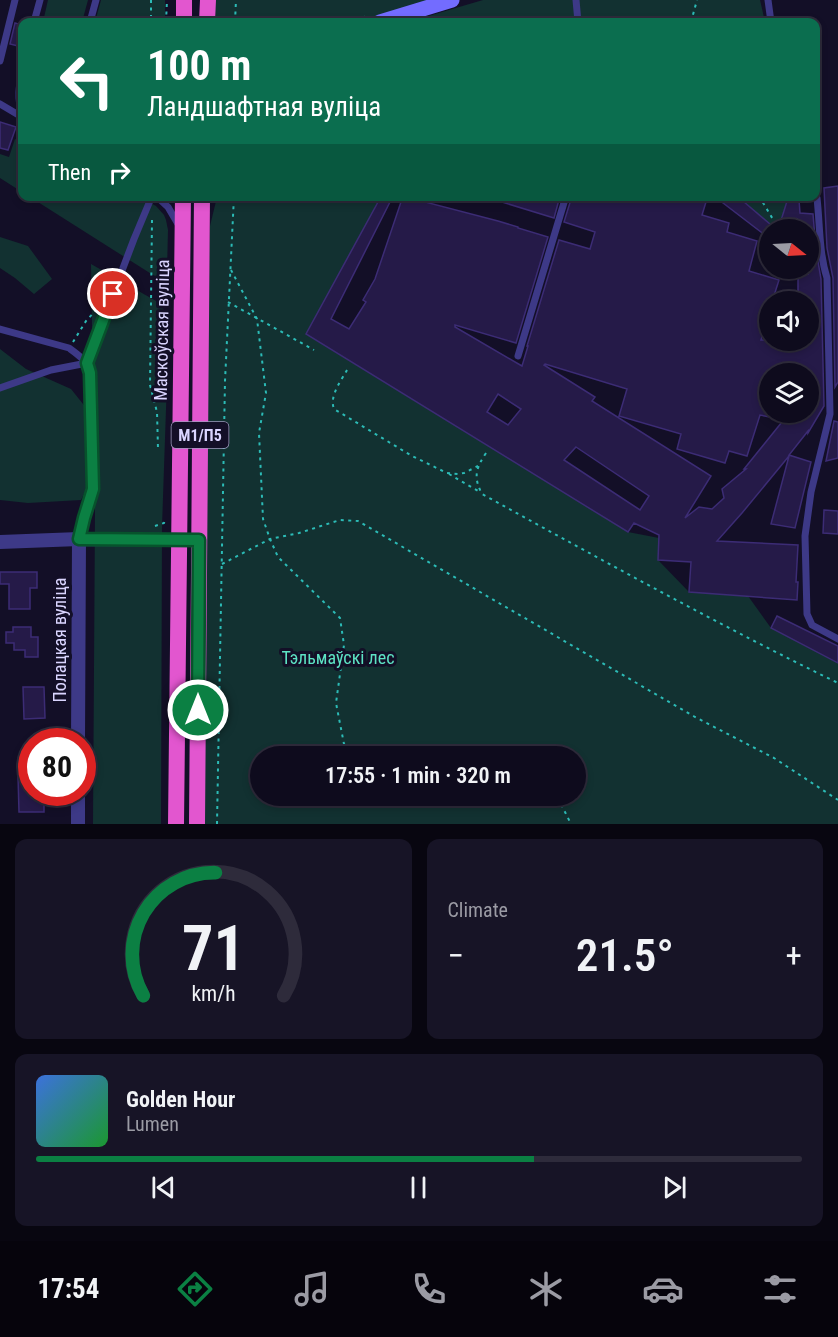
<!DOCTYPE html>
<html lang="en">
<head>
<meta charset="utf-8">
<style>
	:root { --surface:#0e0b1d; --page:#171426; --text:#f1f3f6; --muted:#9b9ba4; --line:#2e2b3b; --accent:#0b8043 }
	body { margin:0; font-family:"Roboto Condensed",sans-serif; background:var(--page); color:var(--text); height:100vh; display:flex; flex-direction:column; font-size:22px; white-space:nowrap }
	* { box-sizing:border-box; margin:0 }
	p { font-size:20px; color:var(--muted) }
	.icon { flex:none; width:33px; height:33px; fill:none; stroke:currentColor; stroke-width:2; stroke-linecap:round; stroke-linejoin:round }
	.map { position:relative; height:824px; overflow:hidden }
	.sheet { display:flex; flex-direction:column; gap:15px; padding:15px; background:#080610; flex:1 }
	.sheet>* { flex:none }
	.top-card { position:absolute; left:18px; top:18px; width:802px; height:183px; border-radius:12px; box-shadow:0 3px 9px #0003,0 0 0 2px var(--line); background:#0b6e4f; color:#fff; overflow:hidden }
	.needle { width:39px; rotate:108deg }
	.controls { position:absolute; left:759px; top:219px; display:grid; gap:12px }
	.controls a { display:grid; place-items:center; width:60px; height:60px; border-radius:50%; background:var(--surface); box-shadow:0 3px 9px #0003,0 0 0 2px var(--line); font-size:30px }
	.speed { position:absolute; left:18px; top:728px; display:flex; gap:12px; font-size:30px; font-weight:700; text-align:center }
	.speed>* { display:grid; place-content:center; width:78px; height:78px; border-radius:50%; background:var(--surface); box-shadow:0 3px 9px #0003,0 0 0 2px var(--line); line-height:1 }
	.speed .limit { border:9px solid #d22; background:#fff; color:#111 }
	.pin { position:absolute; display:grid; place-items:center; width:51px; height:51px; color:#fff; margin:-26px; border:3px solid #fff; border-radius:50%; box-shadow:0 2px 6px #0007 }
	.me { position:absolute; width:66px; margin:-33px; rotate:0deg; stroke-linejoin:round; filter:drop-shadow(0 0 4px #0008) }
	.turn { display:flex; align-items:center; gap:21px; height:126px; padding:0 30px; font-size:27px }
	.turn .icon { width:78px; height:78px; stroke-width:2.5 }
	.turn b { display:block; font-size:42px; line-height:51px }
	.then { display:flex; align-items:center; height:57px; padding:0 30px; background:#0003; gap:12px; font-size:22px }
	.big { font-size:45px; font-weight:600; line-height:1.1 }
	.sheet .widget { flex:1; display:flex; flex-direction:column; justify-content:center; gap:9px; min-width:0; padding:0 21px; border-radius:12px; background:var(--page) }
	.sheet .dial { align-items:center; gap:0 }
	.dial svg { height:156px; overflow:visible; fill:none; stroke:var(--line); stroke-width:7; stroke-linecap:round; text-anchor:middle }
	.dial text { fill:var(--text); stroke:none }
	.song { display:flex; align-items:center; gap:18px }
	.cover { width:72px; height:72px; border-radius:9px; background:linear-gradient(135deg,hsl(220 70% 55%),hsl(130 70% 35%)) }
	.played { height:6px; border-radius:3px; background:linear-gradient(90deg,var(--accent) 65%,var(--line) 65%) }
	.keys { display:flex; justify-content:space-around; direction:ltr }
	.heat { display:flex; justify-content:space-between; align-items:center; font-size:33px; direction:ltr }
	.sheet .tiles { flex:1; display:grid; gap:15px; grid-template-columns:1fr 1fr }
	.widget:last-child { grid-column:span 2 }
	.trip { position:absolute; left:250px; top:746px; width:336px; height:60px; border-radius:30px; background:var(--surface); box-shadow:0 3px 9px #0003,0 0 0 2px var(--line); font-weight:600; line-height:60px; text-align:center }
	.tab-bar { display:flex; height:96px; justify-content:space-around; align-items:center; background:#06040c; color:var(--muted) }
	.tab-bar .icon { width:42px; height:42px }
	.tab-bar .on { color:var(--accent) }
	.tab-bar b { font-size:27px; color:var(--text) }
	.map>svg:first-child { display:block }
	.green { fill:#123131; fill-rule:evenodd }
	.building { fill:#251a48; stroke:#3c2c75; stroke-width:1.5; fill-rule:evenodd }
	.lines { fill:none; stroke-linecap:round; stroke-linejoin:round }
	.path { stroke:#2cbbb6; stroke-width:2; stroke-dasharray:3 4.5; stroke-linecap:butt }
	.service { stroke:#3d3987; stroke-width:7 }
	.minor { stroke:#3d3987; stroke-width:14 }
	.secondary { stroke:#736cff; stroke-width:15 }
	.trunk { stroke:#e256cf; stroke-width:16 }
	.route-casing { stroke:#07532c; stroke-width:15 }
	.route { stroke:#0b8043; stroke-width:10 }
	.labels { text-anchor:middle; stroke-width:6; stroke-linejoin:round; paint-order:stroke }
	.shield { fill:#130f27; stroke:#9e9abe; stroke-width:1.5 }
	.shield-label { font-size:16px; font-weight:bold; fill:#dad5ff }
	.street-label { font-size:18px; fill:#dad5ff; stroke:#130f27 }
	.park-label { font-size:18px; fill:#5de3c4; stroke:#130f27 }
</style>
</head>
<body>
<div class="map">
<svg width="838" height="824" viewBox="0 0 838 824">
	<rect width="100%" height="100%" fill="#130f27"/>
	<g class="green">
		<polygon points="48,0 88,0 82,22 43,22"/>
		<polygon points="101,0 165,0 165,22 95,22"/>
		<polygon points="214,0 430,0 359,22 216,22"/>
		<polygon points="483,0 760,0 765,22 408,22"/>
		<polygon points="15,139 22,142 22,192 0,178 0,154 9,157"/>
		<polygon points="30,197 140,197 156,206 164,215 166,220 168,230 167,271 163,276 160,278 153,275"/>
		<path d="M217,197h162l-1,5 -71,133 321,197 31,6 -1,22 31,32 59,4 23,32 67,35v161h-634l5,-577 1,-21zM261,756h315v39h-315z"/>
		<polygon points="737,197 790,197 788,199 778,230"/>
		<polygon points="0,237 28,246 52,279 34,294 15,278 0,268"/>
		<polygon points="91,264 156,301 166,312 169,321 162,527 161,824 93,824 95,511"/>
		<polygon points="0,349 26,369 71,389 87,409 90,482 81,500 28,503 0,500"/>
	</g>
	<g class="building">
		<polygon points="15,23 22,25 22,47 10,44"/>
		<polygon points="0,122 16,127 8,150 0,148"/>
		<polygon points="838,186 838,382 835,387 833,278 827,248 824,188"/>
		<path d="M379,196h14l-62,123 18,10 17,-27 -3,-2 12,-21 28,-83h13l9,4v2l73,19 20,6v1l30,9 -32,106 -61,-18v2l67,39 6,-20h-1l32,-106 31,9 5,-17 -31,-10 8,-26h52l15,5 1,-5h47l19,6 -4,13 27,8 -2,9 30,9 -8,30 30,9 -7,22h-2v9l-9,29h47v-38h-10v-27l10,-1v-44h-11v-12l-4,12h-15l10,-32 11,2 1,13 13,1 3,36 5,29 3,127 -16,27v-2l-19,24 22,7 -16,66 -24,-4 18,-68 -47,57 -25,28 81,4 -2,37h2l-1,18 -108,-8 2,-30 -33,-2 1,-25 -25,-12 -6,9 -322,-198 72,-132zM545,364l82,25 -8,27 62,18 -4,15 48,14 4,-12 18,5 13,-41 10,2v-43h38v38h-18l-46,57h2l-24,20 2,9 -12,11 -13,-2 -14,11 26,-42 -119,-75 3,-4 -51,-32zM498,394l23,15 -13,16 -21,-13zM576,447l73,49 -9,14 -76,-50z"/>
		<polygon points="492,196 560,196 554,218 492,199"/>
		<polygon points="714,196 737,196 777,230 770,230 770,239"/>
		<polygon points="834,421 838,422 838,458 826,461"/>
		<polygon points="824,510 838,511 838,534 823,533"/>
		<polygon points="0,572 37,572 37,588 30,588 30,609 9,609 9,584 0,584"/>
		<polygon points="777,616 838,646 838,663 771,628"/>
		<polygon points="13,627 31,627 31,637 38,637 38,657 25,657 25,650 14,650 14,643 6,643 6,632 13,632"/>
		<polygon points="23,687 44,687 45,718 24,719"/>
		<polygon points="18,776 32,776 32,792 44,792 44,812 19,812"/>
	</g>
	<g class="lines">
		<g class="path">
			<polyline points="151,0 151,22"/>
			<polyline points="166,22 167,0"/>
			<polyline points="235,22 236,0"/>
			<polyline points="348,22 368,16"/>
			<polyline points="691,22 697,0"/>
			<polyline points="759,196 777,226"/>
			<polyline points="152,220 150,385 157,412 158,449"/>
			<polyline points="231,270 257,319 266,393 259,433 263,519 270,539 278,557 340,618 344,645 336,703 344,744 358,756"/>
			<polyline points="228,302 314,350"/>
			<polyline points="73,342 86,321 98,308"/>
			<path d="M347,370c-6,11 -18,26 -13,39l78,47 35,17 11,1 6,-1 14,-7"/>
			<path d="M486,453c-10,15 -13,24 -4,41 118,65 235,130 356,189"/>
			<polyline points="449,474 480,492"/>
			<polyline points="155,526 164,523 165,520"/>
			<polyline points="222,564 270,539 299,533 340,520 358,521 695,717 774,758 838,800"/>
			<polyline points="550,795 560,802 571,824"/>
			<polyline points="217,824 225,381 234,196"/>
		</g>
		<g class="service">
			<polyline points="576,0 578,22"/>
			<polyline points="768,0 771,22"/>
			<polyline points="34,22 40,0"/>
			<polyline points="90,22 96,0"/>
			<polyline points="0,61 15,0"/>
			<path d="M22,71c-3,15 -5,28 0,42"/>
			<polyline points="0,104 22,117"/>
			<polyline points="156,196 168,207 178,224"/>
			<path d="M814,196l3,2c3,27 2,55 10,80l3,136 -19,78 -6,44 2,78 5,11 26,14"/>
			<path d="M0,329l69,19c11,8 17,12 21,25l3,116 -9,29 -5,21"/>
			<polyline points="518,356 566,196"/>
			<polyline points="0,388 51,370 87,363 134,239 152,196"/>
		</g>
		<g class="minor">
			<polyline points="0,542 79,539 179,540"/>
			<polyline points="78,741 79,539"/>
			<polyline points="78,824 78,792"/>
		</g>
		<polyline class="secondary" points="380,22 452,0"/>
		<g class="trunk">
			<polyline points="184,22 184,0"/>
			<polyline points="207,22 208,0"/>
			<polyline points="176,824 183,196"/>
			<polyline points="197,824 202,196"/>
		</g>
	</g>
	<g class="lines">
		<defs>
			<polyline id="route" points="113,294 87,363 90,373 93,489 84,518 79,539 199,540 198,710"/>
		</defs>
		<use href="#route" class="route-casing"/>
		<use href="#route" class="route"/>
	</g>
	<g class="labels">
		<rect class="shield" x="171.5" y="422" width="57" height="26" rx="4.5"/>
		<g class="shield-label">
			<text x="200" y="441">М1/П5</text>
		</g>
		<g class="street-label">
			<text transform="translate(162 330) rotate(-89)" y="6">Маскоўская вуліца</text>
			<text transform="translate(60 640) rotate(-90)" y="6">Полацкая вуліца</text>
		</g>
		<g class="park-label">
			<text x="338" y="664">Тэльмаўскі лес</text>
		</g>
	</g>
</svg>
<div class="controls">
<a><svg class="needle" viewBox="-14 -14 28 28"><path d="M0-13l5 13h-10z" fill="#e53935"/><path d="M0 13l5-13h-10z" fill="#9b9ba4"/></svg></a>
<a><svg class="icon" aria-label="sound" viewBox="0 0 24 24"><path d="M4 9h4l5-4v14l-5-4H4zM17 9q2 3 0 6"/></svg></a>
<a><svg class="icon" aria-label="layers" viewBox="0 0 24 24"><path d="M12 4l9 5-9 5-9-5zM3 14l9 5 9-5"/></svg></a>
</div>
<div class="speed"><div class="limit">80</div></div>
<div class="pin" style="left:113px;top:294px;background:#d93025"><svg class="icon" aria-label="arrive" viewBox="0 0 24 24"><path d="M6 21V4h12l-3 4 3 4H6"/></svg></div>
<svg class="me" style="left:198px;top:710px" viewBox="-20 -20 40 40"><circle r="17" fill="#0b8043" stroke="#fff" stroke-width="3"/><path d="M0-11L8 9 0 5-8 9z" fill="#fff"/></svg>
<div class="trip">17:55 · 1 min · 320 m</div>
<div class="top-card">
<div class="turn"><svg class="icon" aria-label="left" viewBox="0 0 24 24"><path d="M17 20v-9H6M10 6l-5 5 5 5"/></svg><div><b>100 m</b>Ландшафтная вуліца</div></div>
<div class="then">Then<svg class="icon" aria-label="right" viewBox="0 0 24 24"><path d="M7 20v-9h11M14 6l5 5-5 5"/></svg></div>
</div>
</div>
<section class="sheet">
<div class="tiles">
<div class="widget dial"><svg viewBox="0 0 100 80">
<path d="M14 69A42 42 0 1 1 86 69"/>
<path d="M14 69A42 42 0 0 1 51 6" stroke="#0b8043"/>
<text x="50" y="56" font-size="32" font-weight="700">71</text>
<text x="50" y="72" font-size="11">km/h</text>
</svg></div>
<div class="widget"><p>Climate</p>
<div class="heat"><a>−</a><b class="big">21.5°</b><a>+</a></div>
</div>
<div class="widget">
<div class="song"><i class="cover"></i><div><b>Golden Hour</b><p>Lumen</p></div></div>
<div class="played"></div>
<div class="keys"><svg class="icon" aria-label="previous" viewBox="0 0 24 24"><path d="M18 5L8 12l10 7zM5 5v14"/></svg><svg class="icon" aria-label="pause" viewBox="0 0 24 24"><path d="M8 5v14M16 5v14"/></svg><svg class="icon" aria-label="next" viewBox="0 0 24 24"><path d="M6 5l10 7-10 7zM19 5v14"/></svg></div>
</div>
</div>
</section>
<nav class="tab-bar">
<b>17:54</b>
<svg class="icon on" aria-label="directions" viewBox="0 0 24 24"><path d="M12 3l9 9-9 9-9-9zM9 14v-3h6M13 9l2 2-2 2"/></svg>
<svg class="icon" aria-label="music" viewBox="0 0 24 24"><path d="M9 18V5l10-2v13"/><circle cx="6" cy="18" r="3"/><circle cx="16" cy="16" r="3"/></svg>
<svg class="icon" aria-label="phone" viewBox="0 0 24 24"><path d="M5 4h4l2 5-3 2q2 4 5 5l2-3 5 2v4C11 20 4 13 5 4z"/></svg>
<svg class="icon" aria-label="climate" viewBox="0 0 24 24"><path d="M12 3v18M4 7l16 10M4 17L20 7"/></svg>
<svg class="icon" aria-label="car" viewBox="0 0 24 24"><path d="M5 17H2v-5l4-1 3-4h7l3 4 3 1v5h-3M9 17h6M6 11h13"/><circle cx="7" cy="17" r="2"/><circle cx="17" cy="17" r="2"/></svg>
<svg class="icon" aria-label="filters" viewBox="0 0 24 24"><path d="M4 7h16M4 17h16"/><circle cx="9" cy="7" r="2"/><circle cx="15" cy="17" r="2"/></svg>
</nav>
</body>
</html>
